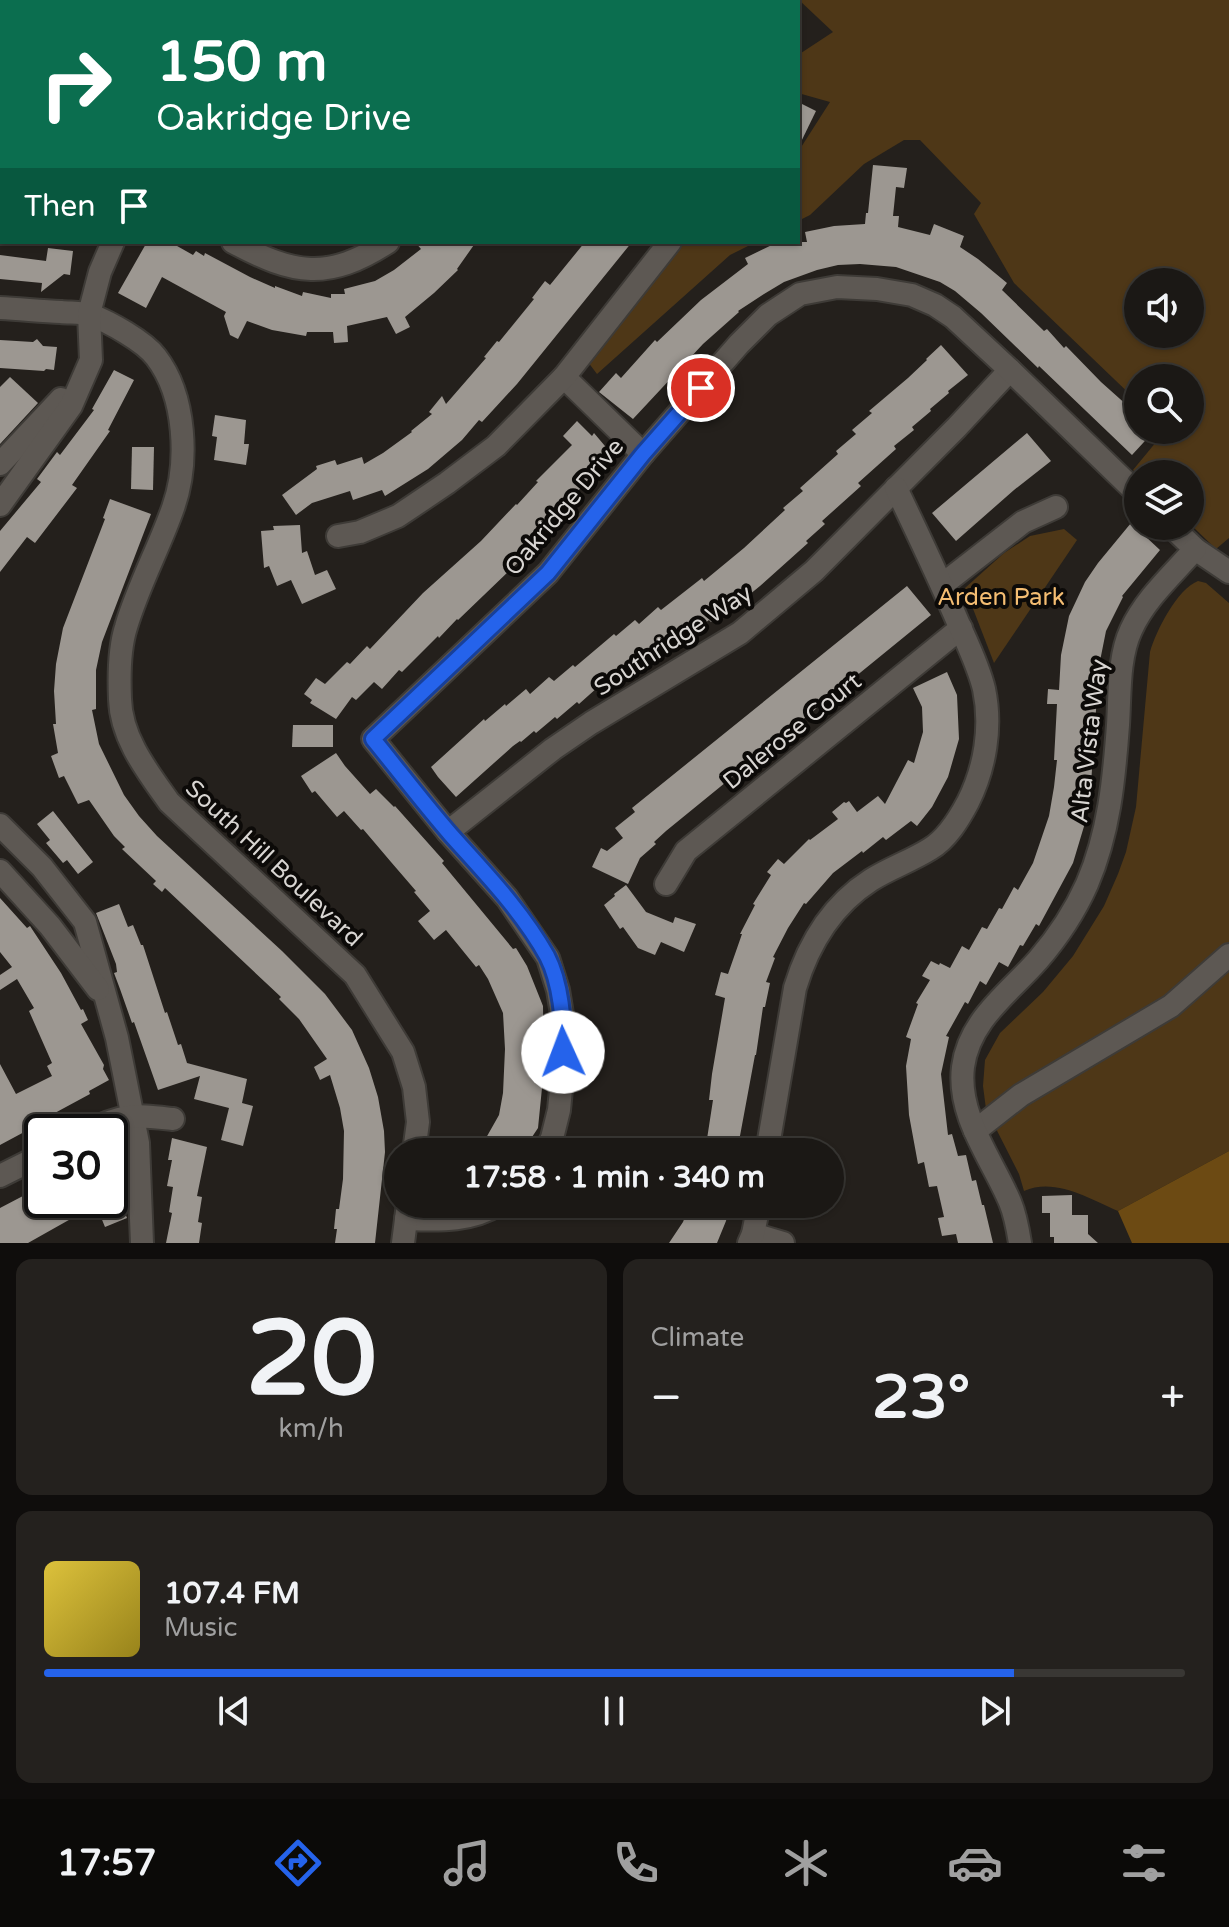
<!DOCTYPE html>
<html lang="en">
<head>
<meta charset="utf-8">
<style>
	:root { --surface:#1b1815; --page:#24211e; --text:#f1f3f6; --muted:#a0a0a0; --line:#393734; --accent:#2563eb }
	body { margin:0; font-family:"Varela Round",sans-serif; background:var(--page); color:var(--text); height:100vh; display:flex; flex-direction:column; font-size:30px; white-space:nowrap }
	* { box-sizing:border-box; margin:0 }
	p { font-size:26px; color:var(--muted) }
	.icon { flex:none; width:44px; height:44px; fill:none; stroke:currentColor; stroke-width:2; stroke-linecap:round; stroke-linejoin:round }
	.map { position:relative; height:1243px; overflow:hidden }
	.side { display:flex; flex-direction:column; gap:16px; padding:16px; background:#0f0d0c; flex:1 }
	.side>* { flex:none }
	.hud { position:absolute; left:0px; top:0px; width:800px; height:244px; box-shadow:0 2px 6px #0004,0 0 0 2px var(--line); background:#0b6e4f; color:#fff; overflow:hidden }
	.controls { position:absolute; left:1124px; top:268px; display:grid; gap:16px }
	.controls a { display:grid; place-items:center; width:80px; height:80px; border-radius:50%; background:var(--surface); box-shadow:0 2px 6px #0004,0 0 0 2px var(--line); font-size:40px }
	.speed { position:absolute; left:24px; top:1114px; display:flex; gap:16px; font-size:40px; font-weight:700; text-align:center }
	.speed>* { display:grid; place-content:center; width:104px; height:104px; border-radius:50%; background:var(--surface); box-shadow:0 2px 6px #0004,0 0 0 2px var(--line); line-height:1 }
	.speed .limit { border:4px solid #111; border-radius:12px; background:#fff; color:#111 }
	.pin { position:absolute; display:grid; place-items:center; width:68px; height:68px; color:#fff; margin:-34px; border:4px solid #fff; border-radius:50%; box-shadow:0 2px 8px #0007 }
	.me { position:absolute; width:88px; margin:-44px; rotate:358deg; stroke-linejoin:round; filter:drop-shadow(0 0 6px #0008) }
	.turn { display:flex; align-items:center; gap:28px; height:168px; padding:0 24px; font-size:36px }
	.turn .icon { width:104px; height:104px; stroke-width:2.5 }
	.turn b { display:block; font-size:56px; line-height:68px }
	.then { display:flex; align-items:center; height:76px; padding:0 24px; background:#0003; gap:16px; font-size:30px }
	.big { font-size:60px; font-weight:800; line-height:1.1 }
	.side .widget { flex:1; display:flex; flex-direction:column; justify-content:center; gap:12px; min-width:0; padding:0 28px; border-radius:16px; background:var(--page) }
	.side .dial { align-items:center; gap:0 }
	.dial b { font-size:104px; line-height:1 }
	.song { display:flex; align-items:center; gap:24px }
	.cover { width:96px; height:96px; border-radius:12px; background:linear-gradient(135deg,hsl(50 70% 55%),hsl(50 70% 35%)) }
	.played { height:8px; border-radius:4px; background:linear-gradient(90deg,var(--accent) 85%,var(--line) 85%) }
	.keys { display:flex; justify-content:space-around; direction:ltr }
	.heat { display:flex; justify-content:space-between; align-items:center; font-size:44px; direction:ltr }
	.side .tiles { flex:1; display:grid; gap:16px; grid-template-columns:1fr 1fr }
	.widget:last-child { grid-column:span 2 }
	.trip { position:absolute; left:384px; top:1138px; width:460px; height:80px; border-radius:40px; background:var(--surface); box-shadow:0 2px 6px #0004,0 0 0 2px var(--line); font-weight:800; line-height:80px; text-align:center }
	.tab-bar { display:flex; height:128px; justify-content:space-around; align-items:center; background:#0b0a08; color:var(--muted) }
	.tab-bar .icon { width:56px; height:56px }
	.tab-bar .active { color:var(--accent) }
	.tab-bar b { font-size:36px; color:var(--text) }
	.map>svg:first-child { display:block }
	.green { fill:#4e3717; fill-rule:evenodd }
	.forest { fill:#6c4a13 }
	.building { fill:#9c9791 }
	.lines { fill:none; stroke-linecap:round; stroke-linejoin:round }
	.minor-casing { stroke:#3e3b37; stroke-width:26 }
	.minor { stroke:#5d5853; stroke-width:22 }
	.route-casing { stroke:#184099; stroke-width:20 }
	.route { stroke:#2563eb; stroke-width:14 }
	.labels { text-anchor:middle; stroke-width:8; stroke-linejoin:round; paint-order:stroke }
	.street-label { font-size:24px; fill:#d8d5d2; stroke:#0c0a08 }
	.park-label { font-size:24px; fill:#f4bd72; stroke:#0c0a08 }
</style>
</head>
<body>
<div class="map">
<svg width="1229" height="1243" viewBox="0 0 1229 1243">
	<rect width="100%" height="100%" fill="#24201c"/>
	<g class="green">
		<path d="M799,0h430v538l-13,11 -26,-25v-50l-52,1 -5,-5 33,-40h24v-52h-52v24l-124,-119 -40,-69 7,-11 -61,-63h-16l-40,24 -54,51 -12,6v-69l32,-50 -32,-9v-38l35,-23zM1138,282h52v52h-52z"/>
		<polygon points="682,242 756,242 730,255 597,374 585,358"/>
		<polygon points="1064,529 1077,540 994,663 965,588 1004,553 1030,536"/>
		<path d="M1198,581l8,2 23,20v548l-111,60c-28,-12 -63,-34 -94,-20l-5,-17 -33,-65 -3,-23 2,-26 15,-27 43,-41 30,-36 31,-50 14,-32 8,-22 10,-45 14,-155c6,-21 27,-63 48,-71z"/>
	</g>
	<polygon class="forest" points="1229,1151 1229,1243 1132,1243 1118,1211"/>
	<g class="building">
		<polygon points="798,102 816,111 798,148"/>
		<polygon points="873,165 907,168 904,188 896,187 893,216 899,216 898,227 930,235 934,224 964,236 960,247 978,259 1007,283 1002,290 1044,331 1047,329 1064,348 1066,346 1101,382 1138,415 1138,430 1155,430 1132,455 1039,366 1038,368 981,313 955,291 940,282 896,267 860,264 838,265 817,270 784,282 764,294 738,311 739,312 703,344 633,419 599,392 616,373 621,378 655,340 657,342 701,300 748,264 745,258 778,242 807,242 805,232 834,226 865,224 866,213 868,213"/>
		<polygon points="147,242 170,242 193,255 196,251 204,256 205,253 250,277 275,288 275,286 302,296 303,292 331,298 331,294 345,294 344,289 375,281 394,270 421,249 415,242 476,242 457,269 458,270 434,293 405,317 410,327 396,334 387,317 347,326 348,342 334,343 333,332 307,332 306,336 272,330 247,321 238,339 230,335 224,316 226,312 162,277 146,308 118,293"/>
		<polygon points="585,242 632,242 517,384 482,422 479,420 462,440 428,469 385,496 382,490 353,500 350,491 312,503 296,515 282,495 317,469 316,466 335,460 337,465 362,457 364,464 383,453 412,432 411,431 432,414 429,412 442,396 446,404 486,358 484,357 497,341 499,342 534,299 532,298 545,281 550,285"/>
		<polygon points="48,248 73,251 70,275 64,274 41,292 42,283 0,279 0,255 46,261"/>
		<polygon points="37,339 43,346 57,347 54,370 46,369 44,371 0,368 0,340 33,342"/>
		<polygon points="941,345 968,375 948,391 949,393 930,409 931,411 912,427 914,430 894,446 896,449 858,483 861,486 822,521 825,524 806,541 808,543 760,586 733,608 731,606 711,622 709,620 668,650 665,647 646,664 642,659 622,676 620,674 607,685 606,683 599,689 598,687 579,704 577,702 557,719 555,717 536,733 534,731 521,742 520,741 513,746 456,797 438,777 431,767 484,719 485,721 505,704 506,706 526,689 530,694 549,677 554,681 573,665 575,667 614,634 616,636 635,620 639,624 658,607 661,610 702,578 704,581 744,548 785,510 783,508 803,491 800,488 838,454 836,451 856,434 852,430 872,413 869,411 908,378 927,360 926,359"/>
		<polygon points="114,370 134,380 108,430 110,431 72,485 77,488 35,543 27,537 0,572 0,531 41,482 37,479 57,452 60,455 94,410 92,409"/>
		<polygon points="10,377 38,403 0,444 0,387"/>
		<polygon points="215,415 246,420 244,444 249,444 246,465 214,460 217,437 212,436"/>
		<polygon points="577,421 592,436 594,433 610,452 593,470 595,472 578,491 579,492 563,512 564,513 532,549 458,620 457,619 439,638 438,636 402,672 399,670 382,689 374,682 356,700 352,697 336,719 310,703 312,700 304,694 316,678 325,684 347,662 350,664 367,646 370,649 423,593 481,541 516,504 517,505 538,482 536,481 572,445 563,436"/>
		<polygon points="1027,433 1051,461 1014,490 956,541 932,513"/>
		<polygon points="132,447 154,447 153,490 131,489"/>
		<polygon points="110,499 151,514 102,642 96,670 96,709 92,710 99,744 124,795 139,816 157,836 282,951 325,994 352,1030 369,1068 378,1097 384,1131 385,1152 375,1243 335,1243 337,1229 334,1229 336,1209 339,1209 343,1179 344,1131 340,1108 330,1075 320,1080 314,1067 327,1059 299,1019 279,999 281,997 165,888 162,892 153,884 156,881 122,849 125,847 114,836 89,800 78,804 64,776 59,778 51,756 58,753 53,724 56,724 54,691 56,664 63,628 105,519 103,518"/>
		<polygon points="1131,523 1160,550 1122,596 1123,597 1106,631 1099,666 1090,799 1085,823 1073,863 1039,926 1036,924 1023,946 1020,945 1008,967 999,962 986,985 980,981 968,1004 965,1002 946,1036 949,1037 941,1074 948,1135 952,1134 958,1156 966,1155 972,1181 976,1180 982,1205 984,1205 993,1243 958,1243 956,1234 942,1236 938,1218 944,1217 937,1186 929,1187 924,1162 918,1164 909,1115 906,1066 911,1039 906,1037 918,1004 916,1003 930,980 922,976 931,961 939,965 940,963 950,968 962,946 969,950 982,927 987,929 999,908 1002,909 1014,887 1018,890 1033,863 1049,816 1054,787 1057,760 1054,760 1057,704 1047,704 1048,689 1059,690 1061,655 1069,616 1085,582 1098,563"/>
		<polygon points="300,525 302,553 307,551 315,575 327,570 336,589 302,604 291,580 277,586 269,566 264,568 261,531 274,530 273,526"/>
		<polygon points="907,586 931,615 666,831 654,842 656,844 640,858 628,884 592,867 601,848 607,851 623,838 615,828 635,812 632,808"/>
		<polygon points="947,672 957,695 959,739 948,777 932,807 917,826 911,821 886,840 883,837 863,853 862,851 833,873 806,904 804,903 788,928 773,957 775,958 766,982 770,983 765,1007 763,1007 756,1055 755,1055 737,1152 705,1152 713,1100 709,1100 712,1074 725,998 715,995 721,972 728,974 742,934 740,934 755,905 753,904 771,875 767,872 778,859 784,864 809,839 810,840 838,819 832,812 844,802 846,803 849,801 857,812 878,796 885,804 908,760 914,763 923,732 922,707 913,688"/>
		<polygon points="293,725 333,725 333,747 292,747"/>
		<polygon points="336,753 345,766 370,794 376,789 394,807 395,806 444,861 442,863 513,949 516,948 527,966 543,1006 544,1068 538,1128 522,1152 467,1152 486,1138 499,1115 503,1093 505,1049 503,1013 488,979 479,965 476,967 446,930 434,940 418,921 430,911 414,892 416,891 391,862 363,829 361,830 344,811 337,817 315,791 312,793 301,776"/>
		<polygon points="53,811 93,862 78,874 67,860 63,863 46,843 50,840 37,824"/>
		<polygon points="626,885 646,912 673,923 675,917 696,924 684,952 661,942 655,955 638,948 623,927 620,929 604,905 615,896 614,894"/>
		<polygon points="0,898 27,928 30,926 61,973 81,1010 83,1009 88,1020 81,1024 104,1065 103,1069 109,1080 89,1091 90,1094 53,1114 54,1116 0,1145 0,1064 16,1094 52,1076 47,1066 52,1063 29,1011 34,1008 17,979 0,990 0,975 12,967 0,952"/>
		<polygon points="119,904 128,927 133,925 141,945 143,945 165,1013 167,1012 178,1045 181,1044 187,1063 247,1079 242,1103 253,1106 243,1146 221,1140 229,1108 194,1099 200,1076 158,1090 134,1022 132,1023 120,989 114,973 117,972 116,964 96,913"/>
		<polygon points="110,1138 122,1166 125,1166 126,1192 110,1199"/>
		<polygon points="172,1138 207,1147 197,1196 202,1197 198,1222 202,1223 199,1243 166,1243 172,1213 169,1212 173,1187 167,1186 172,1160 168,1160"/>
		<polygon points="42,1186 42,1200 120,1200 127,1218 105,1227 98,1210 99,1203 28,1243 0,1243 0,1208"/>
		<polygon points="1072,1195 1072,1215 1088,1215 1088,1234 1098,1243 1054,1243 1054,1237 1050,1237 1050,1213 1042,1213 1042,1196"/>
		<polygon points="690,1204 730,1204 726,1221 717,1243 669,1243 683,1222"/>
	</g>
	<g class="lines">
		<defs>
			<g id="minor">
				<polyline points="325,0 327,2"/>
				<polyline points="521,0 523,2"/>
				<polyline points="83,2 85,0"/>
				<polyline points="0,76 2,75"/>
				<polyline points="0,117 2,118"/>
				<path d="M233,242c61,33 95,39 155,0"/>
				<path d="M0,308c20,1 40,3 61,4 9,1 21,0 30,3 18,7 53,26 65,42 30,39 33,106 17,151 -14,40 -35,78 -47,119 -7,22 -7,49 -6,72 1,39 27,72 49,103l186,173 48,77 11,35 4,35 -4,30"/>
				<polyline points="564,377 643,454"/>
				<polyline points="0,464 61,399"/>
				<polyline points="0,505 71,406 91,360 89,314 100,272 113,242"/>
				<polyline points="1171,526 1195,549 1229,572"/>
				<polyline points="338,536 360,532 398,516 447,483 496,446 564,377 670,242"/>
				<polyline points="942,585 1023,522 1056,507"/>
				<polyline points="0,825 42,867 85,922 117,1038 138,1143 142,1243"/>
				<polyline points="448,832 553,749 591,723 740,633 814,571 957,427 1010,370"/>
				<polyline points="0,871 50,926 98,989"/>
				<polyline points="666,884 686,851 961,628"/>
				<polyline points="975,1131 1021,1095 1171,1006 1229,955"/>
				<path d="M87,1132c36,-19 47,-17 86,-13"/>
				<polyline points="545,1152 552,1138 559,1110 562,1079 564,1026 558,990 548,958 507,898 448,832 373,739 548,573 643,454 739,344 768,315 800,294 837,287 877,289 912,295 935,305 953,317 1010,370 1138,494"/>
				<path d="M767,1152l28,-164c13,-43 37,-83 76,-108 19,-12 40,-19 59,-31 17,-10 29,-30 38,-47 17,-34 24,-75 16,-113 -5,-21 -15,-42 -24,-62 -20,-47 -42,-93 -64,-139"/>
				<polyline points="0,1176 42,1155"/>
				<path d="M406,1219c33,1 64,3 93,-15"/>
				<polyline points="753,1234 783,1243"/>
				<polyline points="403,1243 408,1204"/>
				<polyline points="749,1243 753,1234 759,1204"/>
				<path d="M1020,1243c-2,-13 -5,-29 -10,-41 -18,-43 -53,-86 -47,-135 6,-47 46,-74 75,-107 19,-22 37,-49 49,-76 22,-51 27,-104 31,-159 2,-30 0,-67 13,-95 14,-31 42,-56 64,-81"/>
			</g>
		</defs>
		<use href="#minor" class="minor-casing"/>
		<use href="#minor" class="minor"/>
	</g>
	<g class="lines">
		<defs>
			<path id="route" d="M563,1052c1,-30 -2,-69 -16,-96 -25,-45 -62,-83 -96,-121 -27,-31 -52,-64 -78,-96l175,-166 95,-119 58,-66"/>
		</defs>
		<use href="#route" class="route-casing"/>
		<use href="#route" class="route"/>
	</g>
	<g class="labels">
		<g class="street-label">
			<text transform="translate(564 507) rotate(-50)" y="8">Oakridge Drive</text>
			<text transform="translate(673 640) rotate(-33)" y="8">Southridge Way</text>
			<text transform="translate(792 731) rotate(-39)" y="8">Dalerose Court</text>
			<text transform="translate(1089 741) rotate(-83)" y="8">Alta Vista Way</text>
			<text transform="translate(274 863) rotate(43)" y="8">South Hill Boulevard</text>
		</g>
		<g class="park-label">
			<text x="1001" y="605">Arden Park</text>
		</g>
	</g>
</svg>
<div class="controls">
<a><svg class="icon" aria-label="sound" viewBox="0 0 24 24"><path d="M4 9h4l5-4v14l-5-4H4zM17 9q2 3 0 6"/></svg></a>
<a><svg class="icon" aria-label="search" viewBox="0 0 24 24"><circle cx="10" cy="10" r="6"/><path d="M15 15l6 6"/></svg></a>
<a><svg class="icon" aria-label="layers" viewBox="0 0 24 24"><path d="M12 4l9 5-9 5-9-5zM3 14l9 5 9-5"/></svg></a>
</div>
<div class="speed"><div class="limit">30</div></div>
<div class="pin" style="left:701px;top:388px;background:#d93025"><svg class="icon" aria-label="arrive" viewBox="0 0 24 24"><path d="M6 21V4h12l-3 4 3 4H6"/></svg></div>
<svg class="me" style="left:563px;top:1052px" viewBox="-20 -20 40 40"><circle r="19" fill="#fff"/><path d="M0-13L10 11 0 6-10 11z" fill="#2563eb"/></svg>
<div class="trip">17:58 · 1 min · 340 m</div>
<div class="hud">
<div class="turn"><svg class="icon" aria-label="right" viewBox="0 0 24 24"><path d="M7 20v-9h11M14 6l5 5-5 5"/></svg><div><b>150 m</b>Oakridge Drive</div></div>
<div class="then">Then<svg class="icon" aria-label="arrive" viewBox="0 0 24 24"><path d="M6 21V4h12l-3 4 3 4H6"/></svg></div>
</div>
</div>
<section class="side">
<div class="tiles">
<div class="widget dial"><b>20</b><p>km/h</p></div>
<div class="widget"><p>Climate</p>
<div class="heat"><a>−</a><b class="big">23°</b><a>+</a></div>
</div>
<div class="widget">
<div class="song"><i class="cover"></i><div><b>107.4 FM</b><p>Music</p></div></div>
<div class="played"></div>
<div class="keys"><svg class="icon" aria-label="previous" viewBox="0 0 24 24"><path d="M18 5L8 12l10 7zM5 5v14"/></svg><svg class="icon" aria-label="pause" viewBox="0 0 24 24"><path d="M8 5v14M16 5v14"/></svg><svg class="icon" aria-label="next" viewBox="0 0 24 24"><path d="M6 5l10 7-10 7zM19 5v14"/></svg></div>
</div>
</div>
</section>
<nav class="tab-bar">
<b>17:57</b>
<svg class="icon active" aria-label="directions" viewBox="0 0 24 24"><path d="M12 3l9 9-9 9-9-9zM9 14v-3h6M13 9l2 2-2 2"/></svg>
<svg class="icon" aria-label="music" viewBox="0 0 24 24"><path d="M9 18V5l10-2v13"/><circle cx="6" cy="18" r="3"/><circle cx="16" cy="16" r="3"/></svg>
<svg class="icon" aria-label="phone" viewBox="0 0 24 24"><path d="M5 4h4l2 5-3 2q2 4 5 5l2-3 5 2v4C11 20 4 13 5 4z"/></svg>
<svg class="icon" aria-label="climate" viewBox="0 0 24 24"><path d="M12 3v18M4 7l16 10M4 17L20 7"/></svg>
<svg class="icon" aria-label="car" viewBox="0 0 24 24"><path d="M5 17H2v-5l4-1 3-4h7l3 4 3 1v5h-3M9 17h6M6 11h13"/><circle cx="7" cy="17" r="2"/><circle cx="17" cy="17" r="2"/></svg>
<svg class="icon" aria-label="filters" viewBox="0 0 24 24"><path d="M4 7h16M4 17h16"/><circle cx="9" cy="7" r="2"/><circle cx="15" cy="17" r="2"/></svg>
</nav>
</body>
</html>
